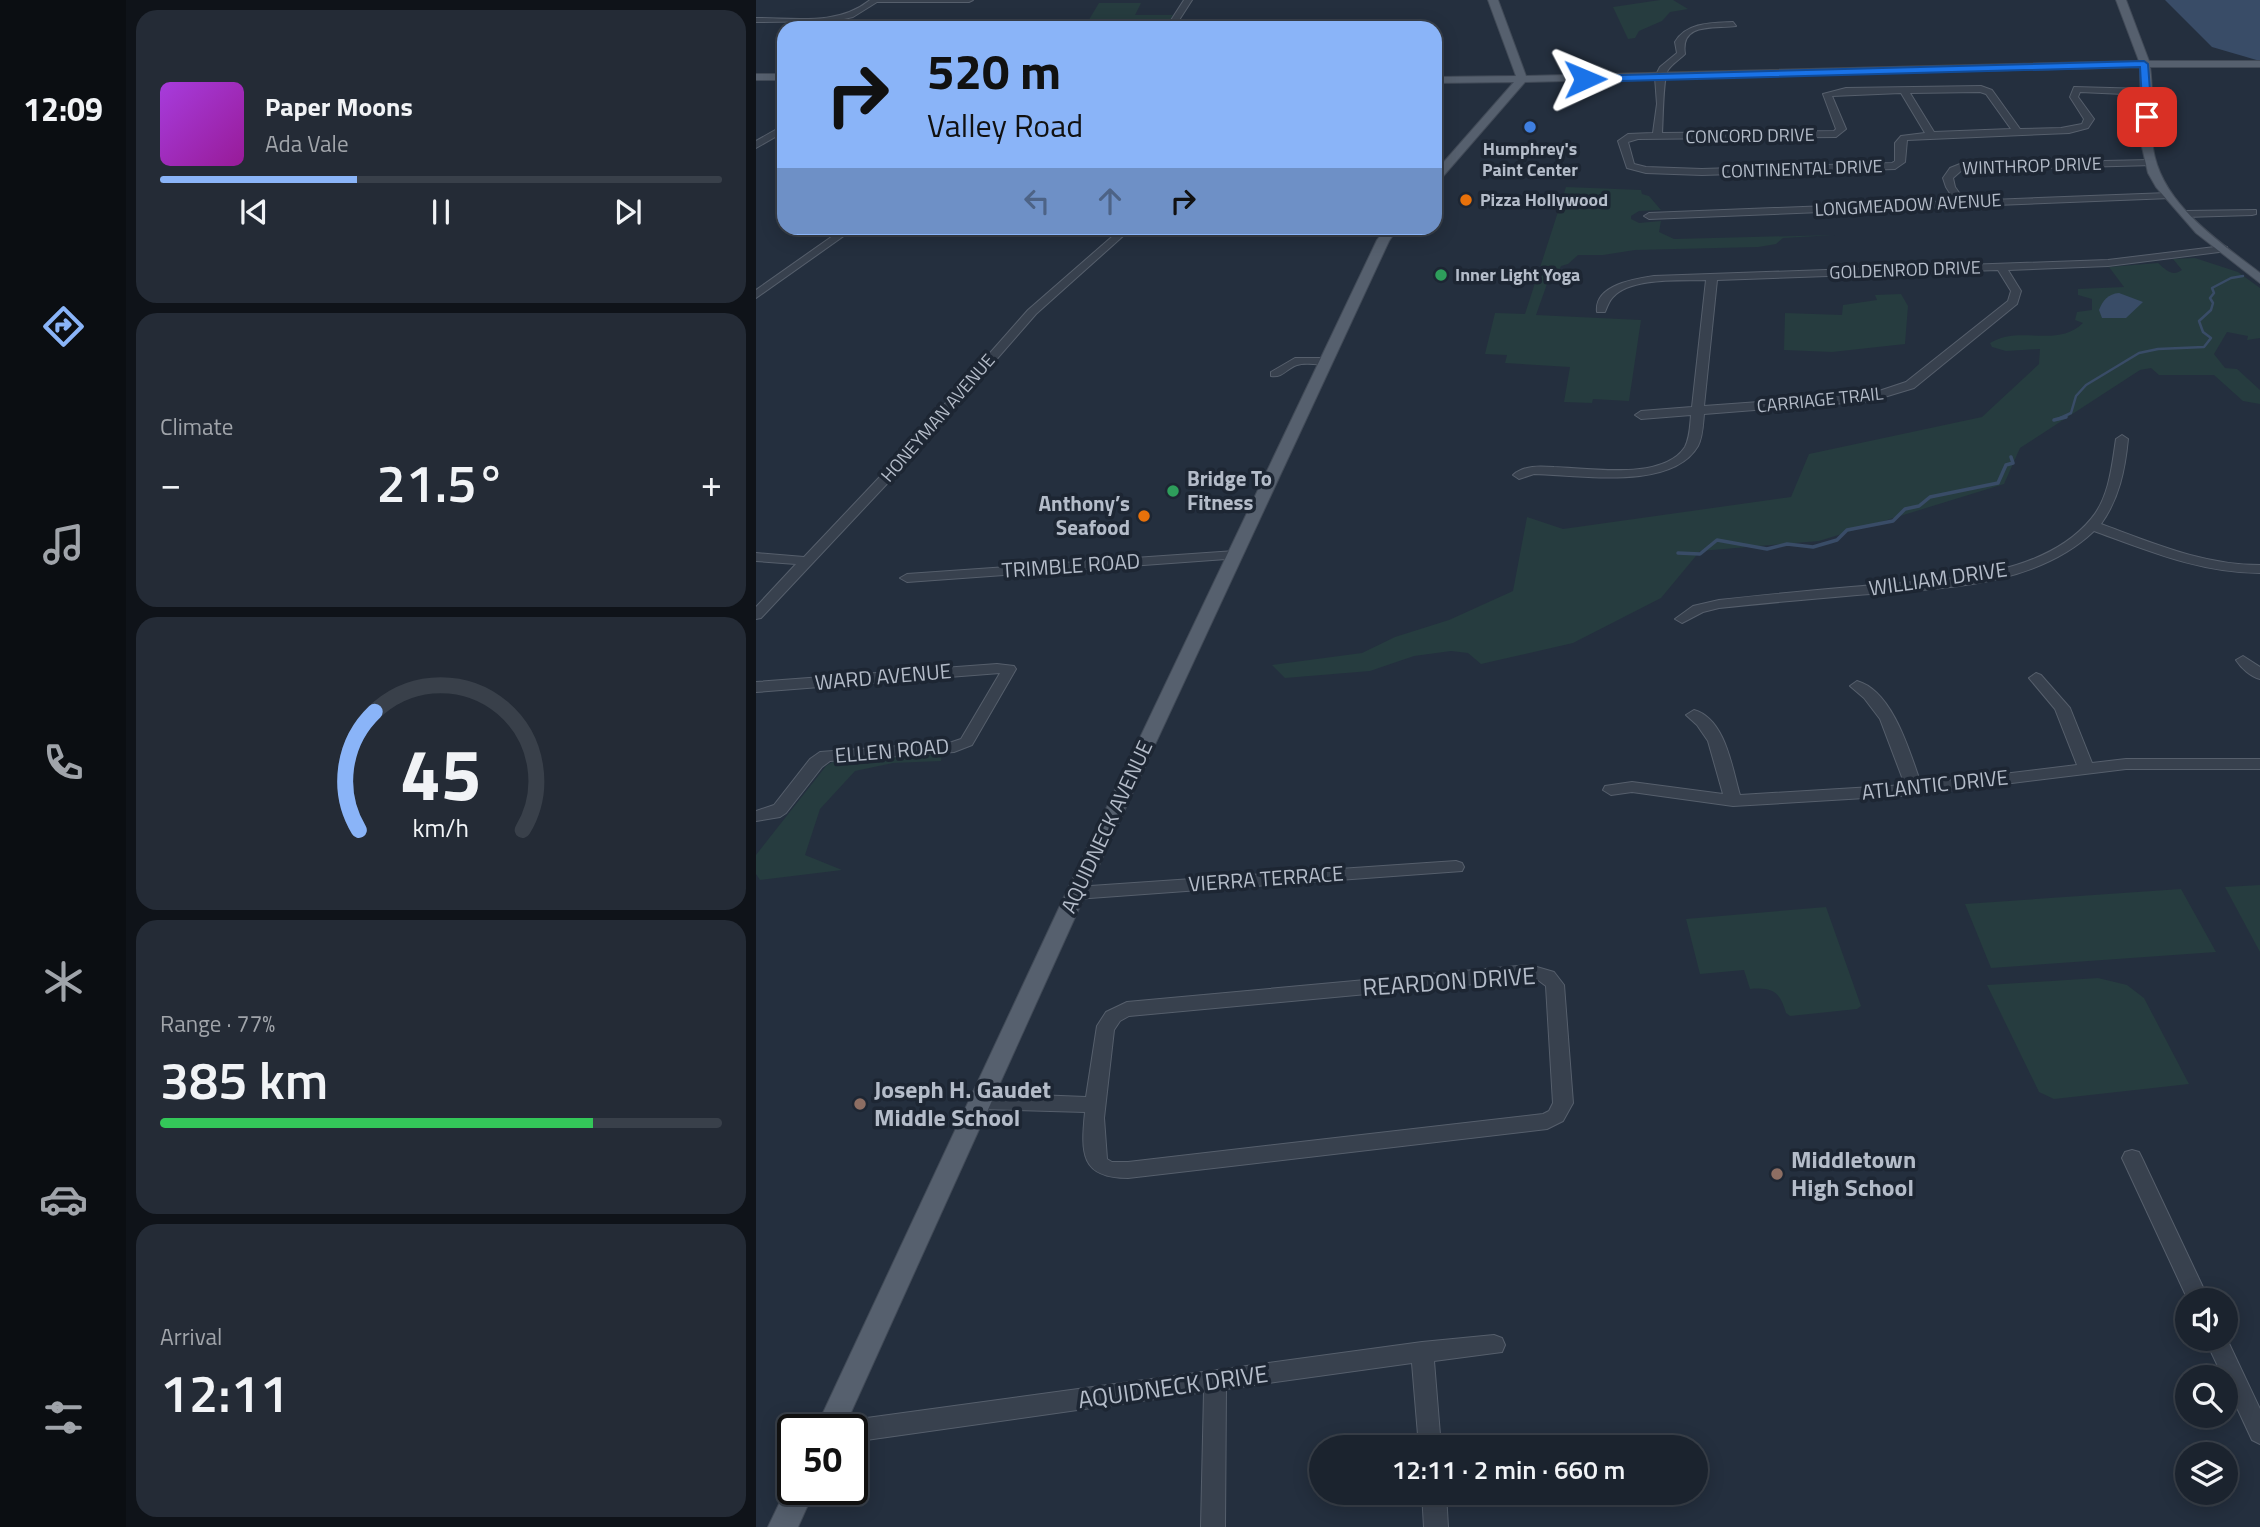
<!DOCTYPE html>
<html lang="en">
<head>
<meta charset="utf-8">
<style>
	:root { --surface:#1b232e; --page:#242b36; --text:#f1f3f6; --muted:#a0a4aa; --line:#39404a; --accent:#8ab4f8 }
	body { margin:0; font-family:"Titillium Web",sans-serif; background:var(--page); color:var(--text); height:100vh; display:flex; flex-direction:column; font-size:26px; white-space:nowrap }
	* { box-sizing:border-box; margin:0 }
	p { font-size:23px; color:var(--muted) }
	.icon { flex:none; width:38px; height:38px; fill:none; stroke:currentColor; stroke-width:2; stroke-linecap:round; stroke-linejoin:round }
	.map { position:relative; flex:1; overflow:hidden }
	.details { display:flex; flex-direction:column; gap:10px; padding:10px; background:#0f1319; width:630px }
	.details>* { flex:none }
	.guide { position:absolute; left:21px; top:21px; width:665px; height:214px; border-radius:21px; box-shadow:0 4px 18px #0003,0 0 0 2px var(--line); background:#8ab4f8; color:#111; overflow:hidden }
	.tools { position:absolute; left:1419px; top:1288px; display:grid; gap:14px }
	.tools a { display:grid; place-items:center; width:63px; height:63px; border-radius:50%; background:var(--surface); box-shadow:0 4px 18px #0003,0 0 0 2px var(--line); font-size:35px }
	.speed { position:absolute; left:21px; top:1414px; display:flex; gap:14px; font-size:35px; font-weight:700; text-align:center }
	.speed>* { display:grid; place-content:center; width:91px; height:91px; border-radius:50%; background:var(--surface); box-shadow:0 4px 18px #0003,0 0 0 2px var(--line); line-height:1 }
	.speed .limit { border:4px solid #111; border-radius:10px; background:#fff; color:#111 }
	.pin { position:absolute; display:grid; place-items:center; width:60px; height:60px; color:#fff; margin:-30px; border-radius:14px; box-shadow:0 4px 10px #0006 }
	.me { position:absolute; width:77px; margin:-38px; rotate:89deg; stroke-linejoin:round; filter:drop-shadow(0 0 5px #0008) }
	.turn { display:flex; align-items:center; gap:24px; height:147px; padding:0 35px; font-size:32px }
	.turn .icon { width:91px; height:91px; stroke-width:2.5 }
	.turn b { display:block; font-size:49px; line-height:60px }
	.lanes { display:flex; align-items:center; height:66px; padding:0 35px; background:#0003; justify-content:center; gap:35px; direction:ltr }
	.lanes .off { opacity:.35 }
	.big { font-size:52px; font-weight:600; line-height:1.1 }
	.details .tile { flex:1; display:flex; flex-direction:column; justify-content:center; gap:10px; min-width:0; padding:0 24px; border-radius:21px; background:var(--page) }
	.details .dial { align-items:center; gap:0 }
	.dial svg { height:182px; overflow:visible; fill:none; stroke:var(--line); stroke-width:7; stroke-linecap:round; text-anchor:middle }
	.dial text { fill:var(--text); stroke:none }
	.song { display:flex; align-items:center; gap:21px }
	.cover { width:84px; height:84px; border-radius:10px; background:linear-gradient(135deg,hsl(280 70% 55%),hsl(300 70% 35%)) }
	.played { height:7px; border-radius:4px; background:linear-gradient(90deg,var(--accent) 35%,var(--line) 35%) }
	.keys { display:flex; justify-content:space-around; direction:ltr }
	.heat { display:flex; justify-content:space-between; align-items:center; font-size:38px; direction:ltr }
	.charge { height:10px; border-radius:5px; background:linear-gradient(90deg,#34c759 77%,var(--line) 0) }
	.trip { position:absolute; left:553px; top:1435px; width:399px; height:70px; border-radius:35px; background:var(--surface); box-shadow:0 4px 18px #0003,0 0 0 2px var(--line); font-weight:600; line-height:70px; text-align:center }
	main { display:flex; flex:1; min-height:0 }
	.dock { display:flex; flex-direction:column; width:126px; justify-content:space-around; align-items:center; background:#0b0e12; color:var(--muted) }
	.dock .icon { width:49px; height:49px }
	.dock .active { color:var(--accent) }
	.dock b { font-size:32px; color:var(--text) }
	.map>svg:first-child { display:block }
	.green { fill:#263c3f }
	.water { fill:#394c67 }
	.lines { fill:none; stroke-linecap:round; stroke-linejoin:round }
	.stream-far1 { stroke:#394c67; stroke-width:2.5 }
	.stream { stroke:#394c67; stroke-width:3.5 }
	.minor-casing { stroke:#565f6c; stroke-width:2 }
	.major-casing { stroke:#414a57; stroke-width:2 }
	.minor { fill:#38414e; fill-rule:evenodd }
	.major { fill:#56606e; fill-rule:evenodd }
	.route { fill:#1a73e8; stroke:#114b97; stroke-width:2 }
	.shop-dot { fill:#3f7fe0; stroke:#1d2633; stroke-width:2.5 }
	.food-dot { fill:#e8710a; stroke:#1d2633; stroke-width:2.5 }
	.leisure-dot { fill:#2e9e5b; stroke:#1d2633; stroke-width:2.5 }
	.education-dot { fill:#8d6e63; stroke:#1d2633; stroke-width:2.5 }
	.labels { text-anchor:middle; stroke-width:7; stroke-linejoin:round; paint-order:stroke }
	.far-street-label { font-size:18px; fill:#b4bcc9; stroke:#1d2633 }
	.far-poi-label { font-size:18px; font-weight:bold; fill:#b4bcc9; stroke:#1d2633; text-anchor:start }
	.poi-label { font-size:21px; font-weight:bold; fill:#b4bcc9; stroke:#1d2633; text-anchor:start }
	.street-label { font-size:21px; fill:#b4bcc9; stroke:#1d2633 }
	.near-street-label { font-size:24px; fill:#b4bcc9; stroke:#1d2633 }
	.near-poi-label { font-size:24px; font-weight:bold; fill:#b4bcc9; stroke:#1d2633; text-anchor:start }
</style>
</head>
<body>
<main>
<nav class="dock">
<b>12:09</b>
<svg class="icon active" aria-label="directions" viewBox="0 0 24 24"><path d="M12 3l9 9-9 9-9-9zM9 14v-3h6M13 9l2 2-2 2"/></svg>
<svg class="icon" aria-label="music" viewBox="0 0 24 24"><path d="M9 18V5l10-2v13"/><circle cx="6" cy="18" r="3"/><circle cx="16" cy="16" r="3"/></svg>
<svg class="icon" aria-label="phone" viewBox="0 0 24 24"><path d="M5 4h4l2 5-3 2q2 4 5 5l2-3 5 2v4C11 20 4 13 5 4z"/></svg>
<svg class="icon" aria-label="climate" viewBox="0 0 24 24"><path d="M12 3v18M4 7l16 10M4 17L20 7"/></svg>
<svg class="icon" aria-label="car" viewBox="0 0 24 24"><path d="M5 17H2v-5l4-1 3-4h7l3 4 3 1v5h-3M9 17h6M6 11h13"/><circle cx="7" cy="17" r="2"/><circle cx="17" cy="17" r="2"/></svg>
<svg class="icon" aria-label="filters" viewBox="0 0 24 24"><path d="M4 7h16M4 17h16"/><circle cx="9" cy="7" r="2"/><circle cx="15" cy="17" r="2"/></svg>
</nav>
<section class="details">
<div class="tile">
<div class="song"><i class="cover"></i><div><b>Paper Moons</b><p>Ada Vale</p></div></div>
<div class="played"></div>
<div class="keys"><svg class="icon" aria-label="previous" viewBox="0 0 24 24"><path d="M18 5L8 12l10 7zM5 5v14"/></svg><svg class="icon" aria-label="pause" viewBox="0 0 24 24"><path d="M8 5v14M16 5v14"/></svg><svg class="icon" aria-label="next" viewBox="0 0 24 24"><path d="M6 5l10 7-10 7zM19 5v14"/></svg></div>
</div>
<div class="tile"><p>Climate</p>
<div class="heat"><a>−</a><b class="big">21.5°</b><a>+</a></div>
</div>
<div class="tile dial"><svg viewBox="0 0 100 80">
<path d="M14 69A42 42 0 1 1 86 69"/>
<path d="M14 69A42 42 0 0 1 21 17" stroke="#8ab4f8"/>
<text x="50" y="56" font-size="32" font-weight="700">45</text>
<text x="50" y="72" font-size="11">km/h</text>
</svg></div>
<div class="tile"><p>Range · 77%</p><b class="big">385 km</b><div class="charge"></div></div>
<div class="tile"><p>Arrival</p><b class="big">12:11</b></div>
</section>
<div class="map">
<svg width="1504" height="1527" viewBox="0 0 1504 1527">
	<rect width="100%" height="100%" fill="#242f3e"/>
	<g class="green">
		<polygon points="904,0 917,0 932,9 914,12 906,21 883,31 879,38 872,39 857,7"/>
		<polygon points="343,3 385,3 379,15 417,15 409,28 328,28"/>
		<polygon points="810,187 885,190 886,194 893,196 905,210 883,211 875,216 875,219 883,223 905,221 903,232 918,239 1079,235 1027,238 1020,244 1002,247 879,250 847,255 822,255 812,264 805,266 798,282 791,284 780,315 885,320 873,401 837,399 836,403 808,402 814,367 749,363 751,355 729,354 739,313 769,314"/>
		<path d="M1439,258l43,14 22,16v50l-13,2 1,-4 -21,-4 -13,22 11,14 12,1 23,21v14l-17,-3 -29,-26h-55l-8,-7 -11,2 -120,78 -16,36 -185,57 -119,10 -39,47 -88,45 -92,21 -13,-11 -17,-2 -37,5 -44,15 -85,7 -13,-13 90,-12 33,-16 54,-17 64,-29 14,-74 36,12 228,-32 18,-43 173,-37 57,-53 1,-15 -34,2 -14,-4 -2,-4c30,-19 66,6 93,-20l-8,-3 2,-8 15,-2v-11l-14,-4v-6l46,-2 -15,-20 49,-4c8,7 14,14 24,7l-9,-11z"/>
		<polygon points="1145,294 1152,306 1149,344 1076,352 1028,350 1029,313 1086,315 1087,305 1121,300 1119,295"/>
		<polygon points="186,752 185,761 137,763 99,771 64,809 49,855 86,870 4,880 0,874 0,855 70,766 78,761"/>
		<polygon points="1504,885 1504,952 1469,887"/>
		<polygon points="1425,889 1460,952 1235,968 1209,904"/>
		<path d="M1070,907l35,99 -4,3 -67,7 -4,-3c-6,-21 -13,-26 -36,-24l-6,-19 -44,4 -14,-55z"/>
		<polygon points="1342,978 1371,985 1388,998 1433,1084 1298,1099 1283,1092 1231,985"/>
	</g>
	<g class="water">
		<polygon points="1409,0 1504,0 1504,61 1456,47"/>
		<path d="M1363,293l24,9 -17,16h-24l-3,-8c4,-10 9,-16 20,-17z"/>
	</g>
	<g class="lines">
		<polyline class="stream-far1" points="1302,419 1315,413 1320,396 1330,385 1383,353 1402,349 1448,347 1455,338 1447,332 1443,321 1455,310 1457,303 1454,298 1458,293 1456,288 1475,278 1487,276"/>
		<g class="stream">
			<polyline points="1298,420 1310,417"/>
			<polyline points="922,553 944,554 961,540 1011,549 1031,544 1057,547 1081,540 1091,530 1137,521 1149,509 1163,506 1174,497 1242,483 1250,465 1257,463 1255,457"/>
		</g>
		<defs>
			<g id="minor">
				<path d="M114,0h103l-4,2h-92l-24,15 -18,4 -79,1v-4c39,0 82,8 114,-18z"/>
				<polygon points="428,0 436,0 418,28 410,28"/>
				<path d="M977,22l3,4c-22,3 -56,-4 -51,28 -5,5 -13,10 -17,16 -5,5 -5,51 -6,63l172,-2 2,-2 -13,-35 23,-6 135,-2 11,4 28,39 41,-1 21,-4 2,-5 -14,-22 4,-10 72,2 4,3 -4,3 -66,-3 -2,5 16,22 -6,9 -19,5 -162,7 -2,22 -10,7 -193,6 -56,-2 -19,-5 -9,-27 10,-7 25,-1 4,-29 -2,-27 5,-10 17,-14 -2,-11c12,-20 37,-19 58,-20zM1224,92l6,2 25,35 -77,3 -24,-39zM1145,93l24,40 -24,3 -6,7v18l-3,2 -190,6 -56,-2 -12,-3 -6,-22 10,-3 198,-2 10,-8 -14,-33z"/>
				<polygon points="28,125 28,132 0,148 0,141"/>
				<polygon points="1395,160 1400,163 1398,165 1206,170 1197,178 1199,187 1209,201 1412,193 1415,194 1415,198 893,219 888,216 893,213 1199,201 1190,187 1187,178 1194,168 1204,164"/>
				<polygon points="1500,210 1500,214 1496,215 1429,217 1424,214 1429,211"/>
				<polygon points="88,228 99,228 0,298 0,290"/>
				<polygon points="366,228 376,228 280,314 143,471 5,618 0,619 0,607 40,564 0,561 0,553 48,557 135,465 272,310"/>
				<path d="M1467,246l4,1v4l-119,15 -100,4 13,21 -4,13 -103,84 -43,13 -167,13c-1,10 -1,22 -6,32 -26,45 -118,29 -164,28l-15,5 -6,-4c11,-10 27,-9 41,-8 35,1 109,14 131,-20 5,-10 5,-21 6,-32l-50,4 -6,-4 6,-4 51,-4 14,-127c-25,1 -75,-3 -93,17 -4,4 -6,10 -8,15h-8c-3,-27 37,-33 57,-36l454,-16zM1242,270l13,21 -3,10 -102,81 -36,12 -166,12 13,-126z"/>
				<path d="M539,358h31l6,3c-10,7 -23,0 -35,4 -10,3 -14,13 -26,11v-4z"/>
				<path d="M1366,435l6,4c-3,31 -9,60 -27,85 52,19 102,41 159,41v8c-59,0 -111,-22 -166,-42 -61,58 -157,57 -237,64 -46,4 -92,8 -138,13l-16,4 -21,11 -7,-4 18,-13 26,-6c44,-5 88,-9 132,-13 75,-7 188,-5 240,-68 18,-21 21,-53 25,-80z"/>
				<polygon points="479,551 486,555 484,558 151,582 144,578 151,574"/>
				<path d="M1487,656l17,11v12c-9,-2 -19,-11 -24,-19z"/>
				<polygon points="241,664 258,666 260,669 216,745 198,752 74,761 66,767 30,813 24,817 0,821 0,811 18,805 54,759 64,752 196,742 205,739 244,673 0,692 0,682"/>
				<path d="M1280,673l5,2 29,33 22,55 34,-4h134v10h-134l-211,26 -182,11 -101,-14 -21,3 -8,-5 2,-4 27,-4 91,12 -15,-53 -11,-16 -11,-10 8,-5c32,9 38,59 46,85l165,-10 -25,-66 -16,-21 -14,-12 7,-5c36,10 53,72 64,103l156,-19 -22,-56 -26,-31z"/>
				<polygon points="700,861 706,863 708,867 706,871 320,899 314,897 311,893 314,889 320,887"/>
				<path d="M774,965l24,7 10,13 9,118 -10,18 -16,8 -419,49c-48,0 -47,-25 -43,-66l-105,-3 -7,-3 -3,-5 3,-5 7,-3 106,4 11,-71 9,-14 21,-10zM774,979l8,1 8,6 7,117 -4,8 -6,3 -415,48h-16l-5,-3 -3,-41 10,-88 6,-9 9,-5z"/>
				<polygon points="1376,1150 1383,1152 1386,1158 1453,1300 1432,1300 1366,1158 1369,1152"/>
				<polygon points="738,1335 746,1338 749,1345 746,1352 678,1361 685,1447 663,1447 656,1363 470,1389 469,1527 445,1527 448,1392 96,1442 96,1430 85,1430 88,1424 96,1420 666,1342"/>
				<polygon points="1470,1337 1504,1409 1504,1444 1496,1440 1470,1384 1470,1377 1467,1377 1449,1339"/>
				<polygon points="666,1493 690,1493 692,1527 668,1527"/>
			</g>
			<g id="major">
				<path d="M732,0h10l28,76 613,-15 -23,-61h10l23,61h111v6h-110c4,27 0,54 3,81 8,56 66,93 107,125v10l-64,-50 -40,-46 -8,-14 -6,-26 -2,-80 -615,15 -86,99 -4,2v-11l79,-90 -79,1v-6l81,-1z"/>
				<rect x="0" y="74" width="28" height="6"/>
				<polygon points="630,228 642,228 633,241 330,893 87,1430 59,1430 310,893 621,240"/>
				<polygon points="35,1479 37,1489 59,1489 42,1527 12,1527"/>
			</g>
		</defs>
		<use href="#minor" class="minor-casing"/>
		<use href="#major" class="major-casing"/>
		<use href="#minor" class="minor"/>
		<use href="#major" class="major"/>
	</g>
	<polygon class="route" points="1388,61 1392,64 1396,117 1391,119 1387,117 1384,67 829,82 824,79 829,76"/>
	<circle class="shop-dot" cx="774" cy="127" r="7"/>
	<g class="food-dot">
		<circle cx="710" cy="200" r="7"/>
		<circle cx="388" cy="516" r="7"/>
	</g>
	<g class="leisure-dot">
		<circle cx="685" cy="275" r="7"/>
		<circle cx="417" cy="491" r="7"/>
	</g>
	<g class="education-dot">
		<circle cx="104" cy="1104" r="7"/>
		<circle cx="1021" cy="1174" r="7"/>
	</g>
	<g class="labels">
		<g class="far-street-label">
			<text transform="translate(994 136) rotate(-1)" y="6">CONCORD DRIVE</text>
			<text transform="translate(1276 166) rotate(-2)" y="6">WINTHROP DRIVE</text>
			<text transform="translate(1046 169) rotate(-2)" y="6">CONTINENTAL DRIVE</text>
			<text transform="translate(1152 205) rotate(-3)" y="6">LONGMEADOW AVENUE</text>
			<text transform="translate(1149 270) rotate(-2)" y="6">GOLDENROD DRIVE</text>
			<text transform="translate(1064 400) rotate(-6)" y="6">CARRIAGE TRAIL</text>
			<text transform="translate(182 418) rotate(-49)" y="6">HONEYMAN AVENUE</text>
		</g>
		<g class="far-poi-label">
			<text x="774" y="155" text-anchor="middle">Humphrey's<tspan x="774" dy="21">Paint Center</tspan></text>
			<text x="724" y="206">Pizza Hollywood</text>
			<text x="699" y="281">Inner Light Yoga</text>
		</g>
		<g class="poi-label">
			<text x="431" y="486">Bridge To<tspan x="431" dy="24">Fitness</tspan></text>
			<text x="374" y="511" text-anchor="end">Anthony’s<tspan x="374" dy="24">Seafood</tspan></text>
		</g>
		<g class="street-label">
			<text transform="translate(315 566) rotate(-4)" y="7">TRIMBLE ROAD</text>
			<text transform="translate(1182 579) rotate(-8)" y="7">WILLIAM DRIVE</text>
			<text transform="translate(127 677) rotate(-5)" y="7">WARD AVENUE</text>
			<text transform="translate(136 751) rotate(-5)" y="7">ELLEN ROAD</text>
			<text transform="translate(1179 785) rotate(-6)" y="7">ATLANTIC DRIVE</text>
			<text transform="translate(351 827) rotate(-65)" y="7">AQUIDNECK AVENUE</text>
			<text transform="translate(510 879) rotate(-4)" y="7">VIERRA TERRACE</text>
		</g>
		<g class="near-street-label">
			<text transform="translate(693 982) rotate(-4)" y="8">REARDON DRIVE</text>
			<text transform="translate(417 1387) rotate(-8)" y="8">AQUIDNECK DRIVE</text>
		</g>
		<g class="near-poi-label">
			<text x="118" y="1098">Joseph H. Gaudet<tspan x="118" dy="28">Middle School</tspan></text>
			<text x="1035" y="1168">Middletown<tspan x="1035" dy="28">High School</tspan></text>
		</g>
	</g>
</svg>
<div class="tools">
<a><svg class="icon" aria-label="sound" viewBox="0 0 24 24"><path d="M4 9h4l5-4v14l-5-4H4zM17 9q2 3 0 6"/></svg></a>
<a><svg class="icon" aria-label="search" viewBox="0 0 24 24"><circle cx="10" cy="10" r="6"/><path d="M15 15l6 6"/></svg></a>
<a><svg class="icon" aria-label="layers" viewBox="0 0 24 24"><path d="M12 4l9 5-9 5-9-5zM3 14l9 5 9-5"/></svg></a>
</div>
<div class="speed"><div class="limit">50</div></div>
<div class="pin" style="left:1391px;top:117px;background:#d93025"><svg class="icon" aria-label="arrive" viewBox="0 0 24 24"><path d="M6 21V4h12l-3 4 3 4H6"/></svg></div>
<svg class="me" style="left:829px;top:79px" viewBox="-20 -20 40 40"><path d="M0-17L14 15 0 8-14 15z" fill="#1a73e8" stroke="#fff" stroke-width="4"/></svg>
<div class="trip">12:11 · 2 min · 660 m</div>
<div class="guide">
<div class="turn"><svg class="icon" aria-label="right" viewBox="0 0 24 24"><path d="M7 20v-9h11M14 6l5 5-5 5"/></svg><div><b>520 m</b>Valley Road</div></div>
<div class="lanes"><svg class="icon off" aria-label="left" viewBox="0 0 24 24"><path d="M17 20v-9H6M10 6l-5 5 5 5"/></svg><svg class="icon off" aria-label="ahead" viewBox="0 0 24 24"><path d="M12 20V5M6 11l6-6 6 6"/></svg><svg class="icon" aria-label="right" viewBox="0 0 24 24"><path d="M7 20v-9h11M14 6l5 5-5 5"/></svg></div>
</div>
</div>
</main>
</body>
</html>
